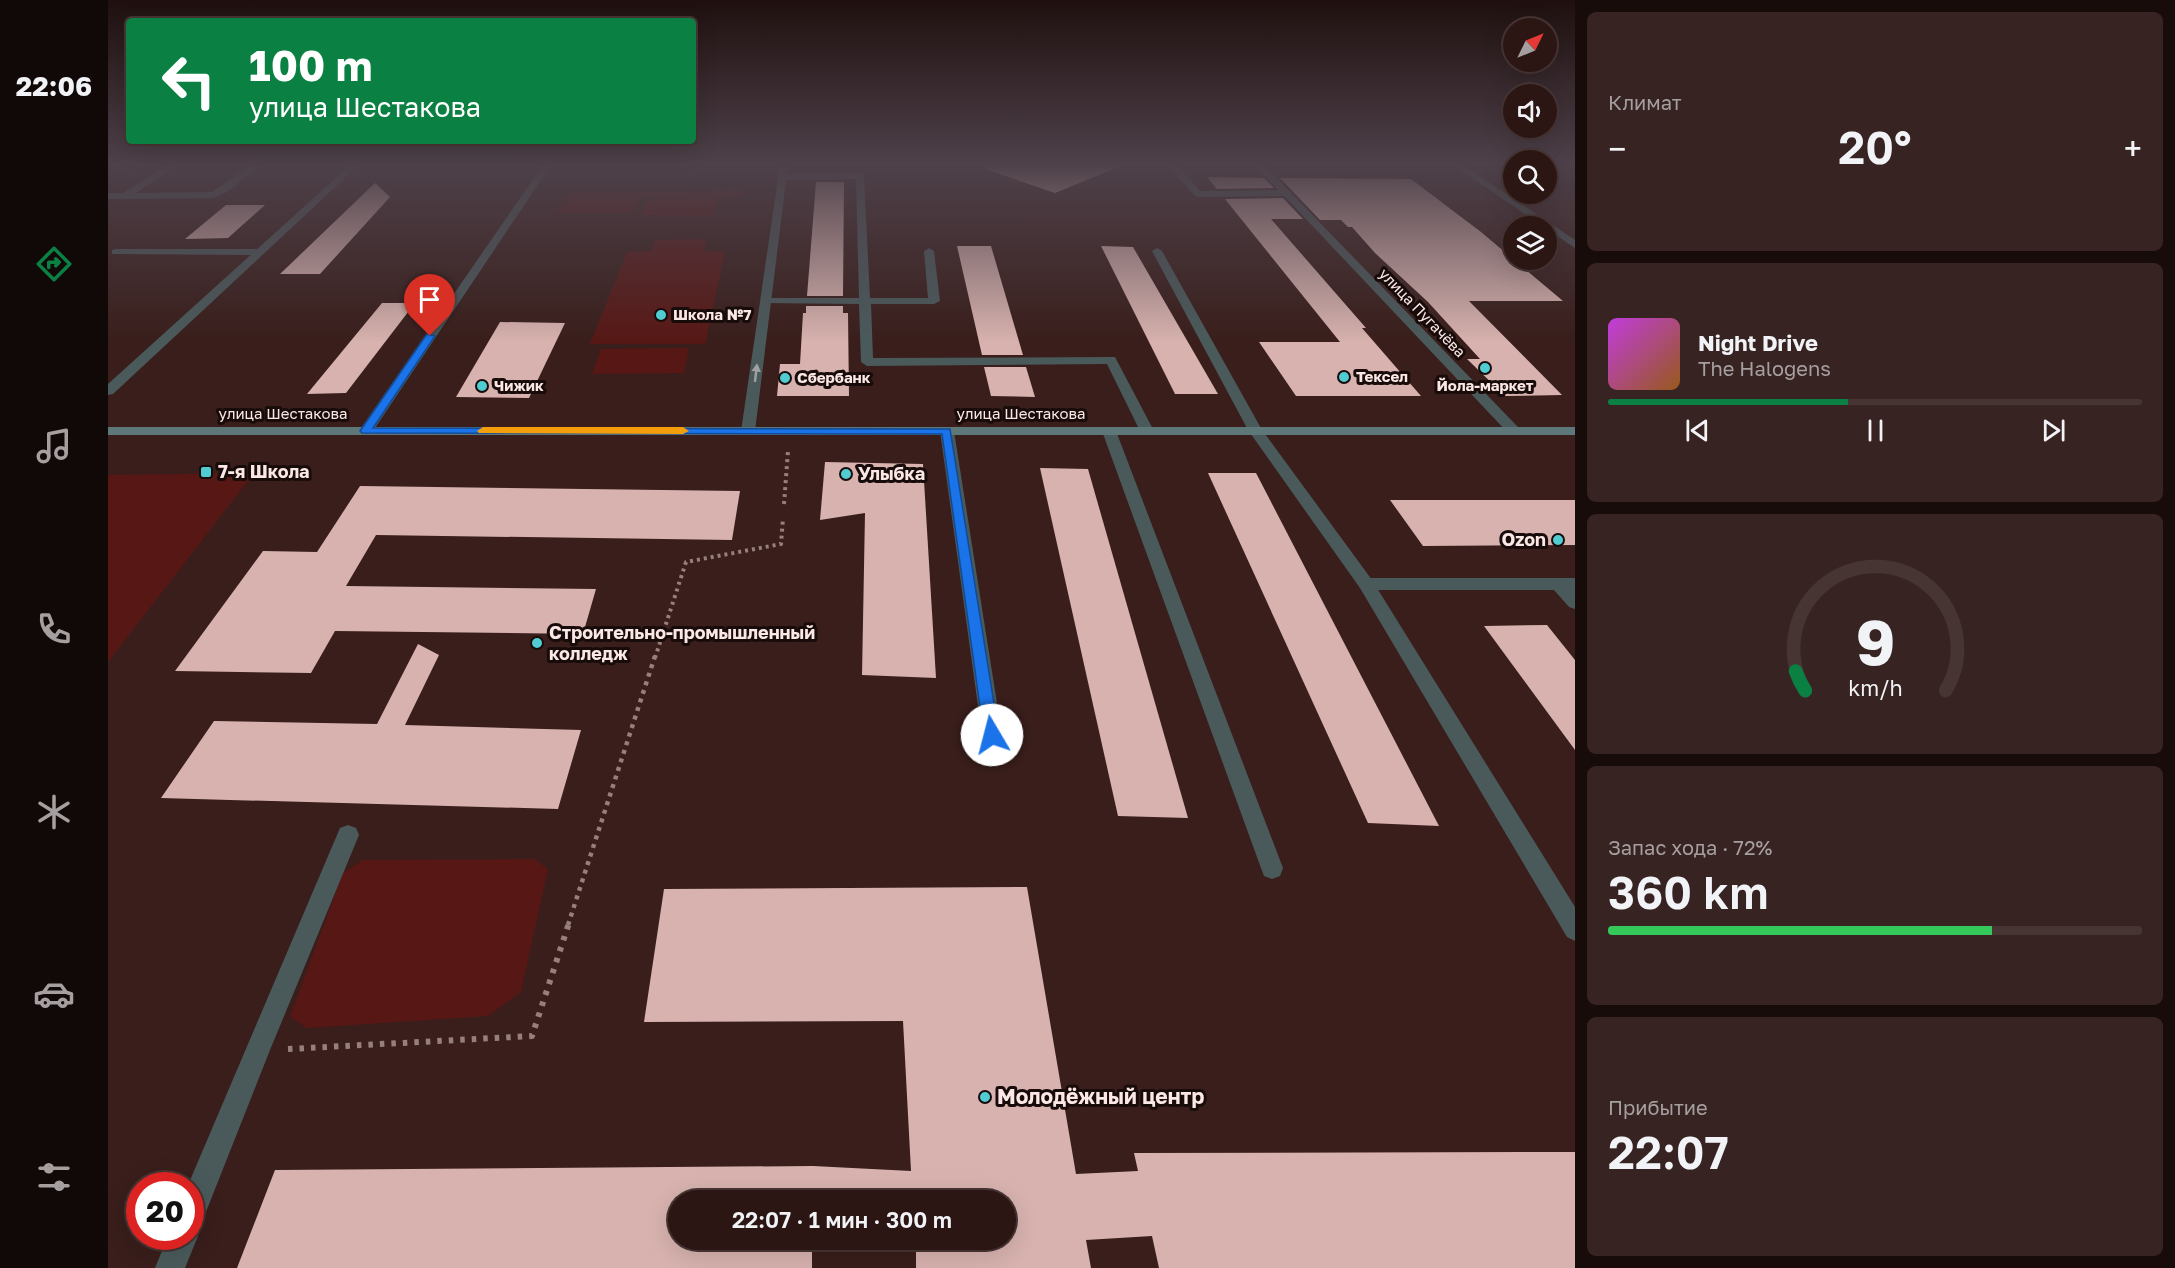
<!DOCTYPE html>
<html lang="ru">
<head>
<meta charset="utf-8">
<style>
	:root { --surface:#2b1614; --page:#372322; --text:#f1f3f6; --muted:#a69fa0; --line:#473534; --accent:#0b8043 }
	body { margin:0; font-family:"Golos Text",sans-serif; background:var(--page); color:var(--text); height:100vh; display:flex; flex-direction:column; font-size:22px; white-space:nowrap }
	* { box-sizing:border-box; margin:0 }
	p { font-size:20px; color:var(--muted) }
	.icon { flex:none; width:33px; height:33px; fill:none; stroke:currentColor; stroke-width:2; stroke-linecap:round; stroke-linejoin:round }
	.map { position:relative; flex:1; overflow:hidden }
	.details { display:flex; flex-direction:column; gap:12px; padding:12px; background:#180c0b; width:600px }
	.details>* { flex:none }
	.top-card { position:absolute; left:18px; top:18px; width:570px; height:126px; border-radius:6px; box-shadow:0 6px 24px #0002,0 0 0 2px var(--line); background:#0b8043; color:#fff; overflow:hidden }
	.needle { width:39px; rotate:47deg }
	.buttons { position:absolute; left:1395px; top:18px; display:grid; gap:12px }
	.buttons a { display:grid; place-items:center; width:54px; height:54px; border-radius:50%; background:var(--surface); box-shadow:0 6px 24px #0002,0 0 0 2px var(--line); font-size:30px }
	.speed { position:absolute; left:18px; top:1172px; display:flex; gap:12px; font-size:30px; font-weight:700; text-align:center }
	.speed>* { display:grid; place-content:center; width:78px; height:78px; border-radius:50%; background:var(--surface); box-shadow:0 6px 24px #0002,0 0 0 2px var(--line); line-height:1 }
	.speed .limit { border:9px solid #d22; background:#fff; color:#111 }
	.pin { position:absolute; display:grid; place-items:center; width:51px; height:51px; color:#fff; margin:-62px -26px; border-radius:50% 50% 50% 0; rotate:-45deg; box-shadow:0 0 6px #0007 }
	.pin .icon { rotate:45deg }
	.me { position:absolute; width:66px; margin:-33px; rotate:352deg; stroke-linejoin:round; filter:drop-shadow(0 0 4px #0008) }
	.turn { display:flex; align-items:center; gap:21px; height:126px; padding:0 24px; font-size:27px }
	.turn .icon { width:78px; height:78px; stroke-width:2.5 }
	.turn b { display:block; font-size:42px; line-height:51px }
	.big { font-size:45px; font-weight:600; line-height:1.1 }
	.details .tile { flex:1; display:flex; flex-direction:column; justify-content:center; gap:9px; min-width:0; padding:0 21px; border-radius:9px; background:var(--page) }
	.details .dial { align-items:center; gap:0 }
	.dial svg { height:156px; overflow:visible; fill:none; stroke:var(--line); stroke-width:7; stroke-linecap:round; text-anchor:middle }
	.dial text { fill:var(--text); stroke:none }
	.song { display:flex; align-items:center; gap:18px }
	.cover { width:72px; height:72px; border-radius:9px; background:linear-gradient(135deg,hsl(290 70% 55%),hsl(30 70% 35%)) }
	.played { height:6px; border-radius:3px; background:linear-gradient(90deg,var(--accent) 45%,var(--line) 45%) }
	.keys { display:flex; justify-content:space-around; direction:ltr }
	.heat { display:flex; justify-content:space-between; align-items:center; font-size:33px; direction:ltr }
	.charge { height:9px; border-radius:4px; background:linear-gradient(90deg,#34c759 72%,var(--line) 0) }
	.trip { position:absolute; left:560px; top:1190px; width:348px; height:60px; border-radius:30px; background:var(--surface); box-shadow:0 6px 24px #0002,0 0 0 2px var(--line); font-weight:600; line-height:60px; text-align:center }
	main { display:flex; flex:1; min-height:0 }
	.tab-bar { display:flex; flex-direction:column; width:108px; justify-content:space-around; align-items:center; background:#110908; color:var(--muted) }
	.tab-bar .icon { width:42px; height:42px }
	.tab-bar .active { color:var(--accent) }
	.tab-bar b { font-size:27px; color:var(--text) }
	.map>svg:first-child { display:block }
	.green { fill:#571815 }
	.building { fill:#d7b2ae; fill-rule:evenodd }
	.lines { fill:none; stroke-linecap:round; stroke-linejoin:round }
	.path-far2 { stroke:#967f7c; stroke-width:4; stroke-dasharray:3 4; stroke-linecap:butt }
	.path-far1 { stroke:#967f7c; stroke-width:4.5; stroke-dasharray:4 5; stroke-linecap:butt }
	.path { stroke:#967f7c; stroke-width:6; stroke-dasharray:4.5 7; stroke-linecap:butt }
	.service { fill:#4a5a5b; fill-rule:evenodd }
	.minor { fill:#4a5a5b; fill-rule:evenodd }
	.tertiary { fill:#4a5a5b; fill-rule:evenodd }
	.secondary { fill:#5e7778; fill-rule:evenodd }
	.oneway { fill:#a2a0a0 }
	.route { fill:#1a73e8; stroke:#114b97; stroke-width:1.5 }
	.slow { fill:#f59e0b }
	.poi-dot { fill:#51ccd2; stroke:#180c0a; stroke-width:2 }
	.labels { text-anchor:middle; stroke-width:6; stroke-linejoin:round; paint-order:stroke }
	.far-street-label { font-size:15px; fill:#fbe7e5; stroke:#180c0a }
	.far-poi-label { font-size:15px; font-weight:bold; fill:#fbe7e5; stroke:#180c0a; text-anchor:start }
	.poi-label { font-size:18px; font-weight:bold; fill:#fbe7e5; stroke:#180c0a; text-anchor:start }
	.near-poi-label { font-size:21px; font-weight:bold; fill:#fbe7e5; stroke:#180c0a; text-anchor:start }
</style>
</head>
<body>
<main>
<nav class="tab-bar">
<b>22:06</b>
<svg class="icon active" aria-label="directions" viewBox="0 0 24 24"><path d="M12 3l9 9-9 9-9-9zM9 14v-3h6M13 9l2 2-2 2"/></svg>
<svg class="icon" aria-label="music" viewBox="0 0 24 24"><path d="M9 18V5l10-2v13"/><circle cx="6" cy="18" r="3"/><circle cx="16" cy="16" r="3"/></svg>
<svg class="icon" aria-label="phone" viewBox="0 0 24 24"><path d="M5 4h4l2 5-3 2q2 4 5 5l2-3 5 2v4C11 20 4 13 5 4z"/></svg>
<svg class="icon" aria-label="climate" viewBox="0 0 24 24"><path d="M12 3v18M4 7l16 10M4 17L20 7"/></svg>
<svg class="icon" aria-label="car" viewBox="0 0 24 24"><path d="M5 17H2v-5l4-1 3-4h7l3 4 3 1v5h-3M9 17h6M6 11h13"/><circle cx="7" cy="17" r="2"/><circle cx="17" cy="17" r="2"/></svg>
<svg class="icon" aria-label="filters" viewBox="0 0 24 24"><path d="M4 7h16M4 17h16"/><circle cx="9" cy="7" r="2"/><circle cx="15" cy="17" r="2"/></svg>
</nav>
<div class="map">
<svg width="1467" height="1268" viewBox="0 0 1467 1268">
	<rect width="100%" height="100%" fill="#391e1b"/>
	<g class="green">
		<polygon points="636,191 634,197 534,197 525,213 447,213 462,192"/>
		<polygon points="610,198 605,216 533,215 539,199"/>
		<polygon points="598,239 596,251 617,252 597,344 482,344 519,252 544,251 547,240"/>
		<polygon points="581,348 576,373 484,374 493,349"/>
		<polygon points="146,473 0,662 0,475"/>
		<polygon points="426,859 440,869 413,992 380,1016 199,1028 182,1017 235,873 255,860"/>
	</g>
	<g class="building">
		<polygon points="878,165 1015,165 947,193 877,169"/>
		<polygon points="1099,177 1156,178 1166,188 1109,189"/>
		<polygon points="1172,178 1303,179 1373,232 1455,301 1361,301 1454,395 1397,396 1359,359 1372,359 1320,302 1267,253 1244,227 1240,227 1233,220 1212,220"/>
		<polygon points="708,182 736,182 735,296 699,296"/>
		<polygon points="267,183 282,197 212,274 172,274"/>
		<polygon points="1175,198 1195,219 1163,219 1258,328 1254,328 1313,396 1188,396 1151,342 1232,342 1117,199"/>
		<polygon points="118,205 157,205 120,238 77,239"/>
		<polygon points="849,246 883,246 915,355 874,355"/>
		<polygon points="993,246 1025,247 1110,394 1067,394"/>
		<polygon points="274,303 307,303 238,393 199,394"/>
		<polygon points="698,306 735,306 735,313 740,313 741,396 669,396 672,364 692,364 695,313 698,313"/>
		<polygon points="392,322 457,323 421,398 348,397"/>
		<polygon points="876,367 918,367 927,397 883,396"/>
		<polygon points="717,462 815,464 828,678 754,675 757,513 712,520"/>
		<polygon points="932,468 980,469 1080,818 1010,816"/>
		<polygon points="1100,473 1148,473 1331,826 1260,823"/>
		<polygon points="252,486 632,491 624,540 268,535 238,586 488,589 475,634 227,631 203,673 67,671 155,551 209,552"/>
		<polygon points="1282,500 1467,500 1467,545 1315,546"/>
		<polygon points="1439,625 1467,660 1467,750 1376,626"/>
		<polygon points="310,644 331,655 297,725 473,730 450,809 53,798 106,721 269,724"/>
		<path d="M919,887l49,287 62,-3 -4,-18 441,-1v116h-416l-7,-32 -66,4 5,28h-175v-17l-104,-5v22h-575l38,-98 538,-4 98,5 -8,-150 -259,1 20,-133zM570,1200h327v39h-327z"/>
	</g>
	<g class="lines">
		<g class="path-far2">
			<polyline points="676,504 680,451"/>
			<polyline points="547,658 578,562 673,544 675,518"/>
		</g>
		<polyline class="path-far1" points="460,925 547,656"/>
		<polyline class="path" points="180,1049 424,1036 461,923"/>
		<g class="service">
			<polygon points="60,165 70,165 28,193 104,192 144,165 153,165 119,192 105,198 0,199 0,193 15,193"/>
			<polygon points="1060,165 1069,165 1092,191 1178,190 1183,193 1178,196 1090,197 1087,196"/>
			<polygon points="752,173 756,176 762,298 820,298 816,251 821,248 826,251 832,301 826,304 763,304 765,358 1007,357 1046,431 1044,434 1034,434 1032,431 999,364 759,366 753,362 751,304 654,303 654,299 658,298 751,298 748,179 675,180 671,177 675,174"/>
			<polygon points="1049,248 1054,251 1154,430 1152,433 1142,433 1140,430 1044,251"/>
			<polygon points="8,249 152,249 157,252 152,255 4,254 4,250"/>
			<polygon points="839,427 846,431 894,735 891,741 884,743 877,741 874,735 832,431"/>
			<polygon points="1001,427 1008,431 1175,868 1172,876 1164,879 1156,876 1153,868 994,431"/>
			<polygon points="1258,578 1467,578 1467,609 1461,607 1446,590 1258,590 1252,588 1250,584 1252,580"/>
			<polygon points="240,825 248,828 251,835 162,1050 92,1227 87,1230 90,1236 77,1268 47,1268 60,1236 82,1236 82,1185 80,1185 229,835 232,828"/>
		</g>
		<g class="minor">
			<polygon points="242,165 251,165 5,394 0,395 0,384"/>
			<polygon points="435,165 443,165 263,434 253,434 251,431"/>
			<polygon points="672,165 680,165 647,431 640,435 633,431"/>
			<polygon points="1147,165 1156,165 1410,427 1412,430 1410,433 1400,433"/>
			<polygon points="1147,426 1152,427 1264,580 1467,907 1467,941 1459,937 1252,588 1140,430"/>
		</g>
		<polygon class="tertiary" points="1345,165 1355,165 1467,240 1467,248"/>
		<rect class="secondary" x="0" y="427" width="1467" height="8"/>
	</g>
	<defs><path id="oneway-solid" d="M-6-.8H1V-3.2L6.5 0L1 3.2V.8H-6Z" transform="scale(1.5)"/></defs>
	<use class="oneway" href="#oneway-solid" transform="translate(648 373) rotate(-83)"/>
	<linearGradient id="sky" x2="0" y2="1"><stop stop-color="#1f100f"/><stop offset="0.48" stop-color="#4e414a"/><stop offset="1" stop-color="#4e414a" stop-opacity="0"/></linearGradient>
	<rect width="1467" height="342" fill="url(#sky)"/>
	<polygon class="route" points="319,334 327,336 265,428 842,429 891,735 889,740 884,741 878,740 876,735 834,434 254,433 252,431"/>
	<polygon class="slow" points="375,427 575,427 581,431 575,434 371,433 369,431"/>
	<g class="poi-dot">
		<circle cx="553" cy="315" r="6"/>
		<circle cx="1377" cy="368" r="6"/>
		<circle cx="1236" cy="377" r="6"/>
		<circle cx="677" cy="378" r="6"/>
		<circle cx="374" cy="386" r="6"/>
		<rect x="92" y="466" width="12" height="12" rx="3"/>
		<circle cx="738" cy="474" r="6"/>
		<circle cx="1450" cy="540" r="6"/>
		<circle cx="429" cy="643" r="6"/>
		<circle cx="877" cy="1097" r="6"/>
	</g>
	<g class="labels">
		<g class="far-street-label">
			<text transform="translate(1314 313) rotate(46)" y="5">улица Пугачёва</text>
			<text x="175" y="419">улица Шестакова</text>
			<text x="913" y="419">улица Шестакова</text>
		</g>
		<g class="far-poi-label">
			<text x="565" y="320">Школа №7</text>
			<text x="1248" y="382">Тексел</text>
			<text x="689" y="383">Сбербанк</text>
			<text x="386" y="391">Чижик</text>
			<text x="1377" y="391" text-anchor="middle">Йола-маркет</text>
		</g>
		<g class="poi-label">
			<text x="110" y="478">7-я Школа</text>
			<text x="750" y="480">Улыбка</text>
			<text x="1438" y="546" text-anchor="end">Ozon</text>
			<text x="441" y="639">Строительно-промышленный<tspan x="441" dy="21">колледж</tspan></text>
		</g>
		<g class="near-poi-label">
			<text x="889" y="1104">Молодёжный центр</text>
		</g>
	</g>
</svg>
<div class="buttons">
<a><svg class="needle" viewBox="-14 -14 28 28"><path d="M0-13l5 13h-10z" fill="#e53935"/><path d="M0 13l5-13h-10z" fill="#a69fa0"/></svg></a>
<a><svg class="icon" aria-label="sound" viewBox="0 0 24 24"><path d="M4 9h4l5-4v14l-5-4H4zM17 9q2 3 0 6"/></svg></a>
<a><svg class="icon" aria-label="search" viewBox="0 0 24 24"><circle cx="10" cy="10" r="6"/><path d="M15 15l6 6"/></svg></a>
<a><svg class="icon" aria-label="layers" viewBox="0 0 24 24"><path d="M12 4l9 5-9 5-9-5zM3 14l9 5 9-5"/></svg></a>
</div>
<div class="speed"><div class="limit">20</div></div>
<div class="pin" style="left:322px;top:336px;background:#d93025"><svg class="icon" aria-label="arrive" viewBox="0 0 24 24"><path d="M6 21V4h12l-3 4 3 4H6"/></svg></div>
<svg class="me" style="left:884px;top:735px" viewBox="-20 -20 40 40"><circle r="19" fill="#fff"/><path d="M0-13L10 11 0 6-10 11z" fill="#1a73e8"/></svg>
<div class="trip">22:07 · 1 мин · 300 m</div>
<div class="top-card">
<div class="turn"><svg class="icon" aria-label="left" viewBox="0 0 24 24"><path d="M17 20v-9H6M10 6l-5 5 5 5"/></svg><div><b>100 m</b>улица Шестакова</div></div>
</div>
</div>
<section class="details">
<div class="tile"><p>Климат</p>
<div class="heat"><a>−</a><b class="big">20°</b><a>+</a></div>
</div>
<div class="tile">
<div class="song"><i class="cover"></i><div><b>Night Drive</b><p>The Halogens</p></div></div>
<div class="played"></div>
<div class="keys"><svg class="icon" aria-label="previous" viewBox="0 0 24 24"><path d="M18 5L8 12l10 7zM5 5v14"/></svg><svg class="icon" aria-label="pause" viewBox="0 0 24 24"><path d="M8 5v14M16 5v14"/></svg><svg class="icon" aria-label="next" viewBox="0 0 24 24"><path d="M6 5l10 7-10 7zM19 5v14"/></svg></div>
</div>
<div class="tile dial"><svg viewBox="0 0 100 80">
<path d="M14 69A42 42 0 1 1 86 69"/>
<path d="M14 69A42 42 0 0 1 9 59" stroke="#0b8043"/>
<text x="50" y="56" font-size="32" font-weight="700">9</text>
<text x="50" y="72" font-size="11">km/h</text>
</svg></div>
<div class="tile"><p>Запас хода · 72%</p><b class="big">360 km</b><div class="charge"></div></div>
<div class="tile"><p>Прибытие</p><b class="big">22:07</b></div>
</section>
</main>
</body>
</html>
